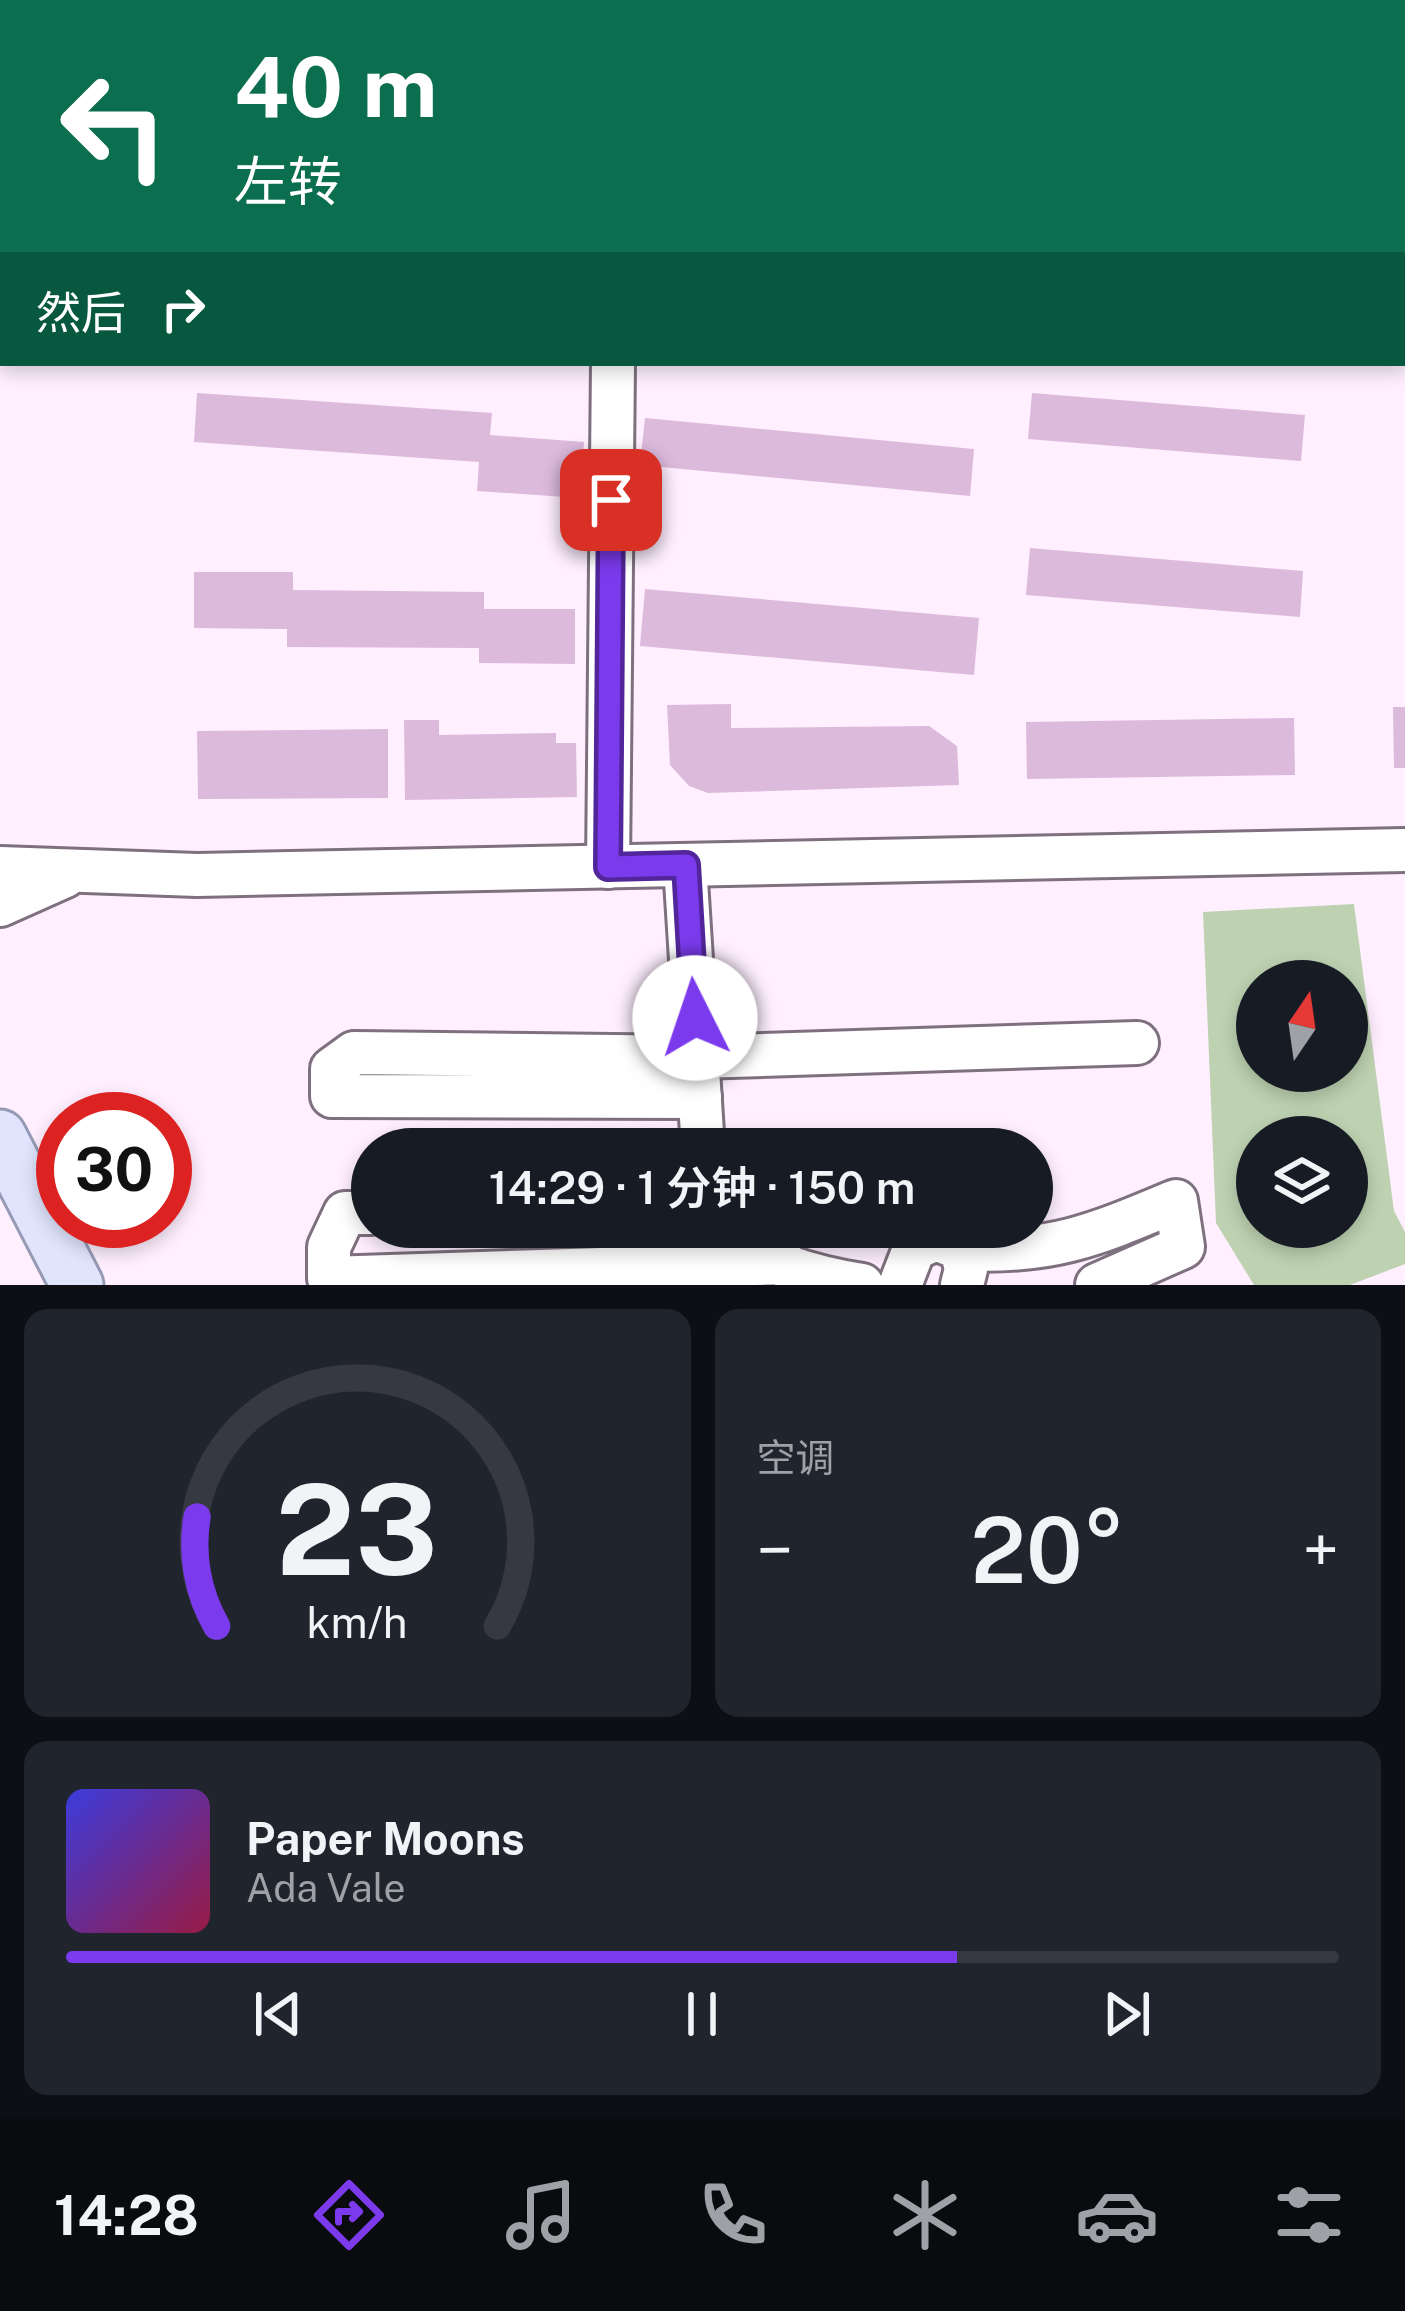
<!DOCTYPE html>
<html lang="zh">
<head>
<meta charset="utf-8">
<style>
	:root { --surface:#171b24; --page:#20242c; --text:#f1f3f6; --muted:#9ea1a6; --line:#363941; --accent:#7c3aed }
	body { margin:0; font-family:"Public Sans","Noto Sans SC",sans-serif; background:var(--page); color:var(--text); height:100vh; display:flex; flex-direction:column; font-size:45px; white-space:nowrap }
	* { box-sizing:border-box; margin:0 }
	p { font-size:39px; color:var(--muted) }
	.icon { flex:none; width:66px; height:66px; fill:none; stroke:currentColor; stroke-width:2; stroke-linecap:round; stroke-linejoin:round }
	.map { position:relative; height:1285px; overflow:hidden }
	.drawer { display:flex; flex-direction:column; gap:24px; padding:24px; background:#0d0f14; flex:1 }
	.drawer>* { flex:none }
	.top-card { position:absolute; left:0px; top:0px; width:1407px; height:366px; box-shadow:0 6px 18px #0003; background:#0b6e4f; color:#fff; overflow:hidden }
	.needle { width:78px; rotate:13deg }
	.buttons { position:absolute; left:1236px; top:960px; display:grid; gap:24px }
	.buttons a { display:grid; place-items:center; width:132px; height:132px; border-radius:50%; background:var(--surface); box-shadow:0 6px 18px #0003; font-size:60px }
	.speed { position:absolute; left:36px; top:1092px; display:flex; gap:24px; font-size:60px; font-weight:700; text-align:center }
	.speed>* { display:grid; place-content:center; width:156px; height:156px; border-radius:50%; background:var(--surface); box-shadow:0 6px 18px #0003; line-height:1 }
	.speed .limit { border:18px solid #d22; background:#fff; color:#111 }
	.pin { position:absolute; display:grid; place-items:center; width:102px; height:102px; color:#fff; margin:-51px; border-radius:24px; box-shadow:0 6px 18px #0006 }
	.me { position:absolute; width:132px; margin:-66px; rotate:356deg; stroke-linejoin:round; filter:drop-shadow(0 0 9px #0008) }
	.turn { display:flex; align-items:center; gap:42px; height:252px; padding:0 36px; font-size:54px }
	.turn .icon { width:156px; height:156px; stroke-width:2.5 }
	.turn b { display:block; font-size:84px; line-height:102px }
	.then { display:flex; align-items:center; height:114px; padding:0 36px; background:#0003; gap:24px; font-size:45px }
	.big { font-size:90px; font-weight:600; line-height:1.1 }
	.drawer .widget { flex:1; display:flex; flex-direction:column; justify-content:center; gap:18px; min-width:0; padding:0 42px; border-radius:24px; background:var(--page) }
	.drawer .dial { align-items:center; gap:0 }
	.dial svg { height:312px; overflow:visible; fill:none; stroke:var(--line); stroke-width:7; stroke-linecap:round; text-anchor:middle }
	.dial text { fill:var(--text); stroke:none }
	.song { display:flex; align-items:center; gap:36px }
	.cover { width:144px; height:144px; border-radius:18px; background:linear-gradient(135deg,hsl(240 70% 55%),hsl(340 70% 35%)) }
	.played { height:12px; border-radius:6px; background:linear-gradient(90deg,var(--accent) 70%,var(--line) 70%) }
	.keys { display:flex; justify-content:space-around; direction:ltr }
	.heat { display:flex; justify-content:space-between; align-items:center; font-size:66px; direction:ltr }
	.drawer .tiles { flex:1; display:grid; gap:24px; grid-template-columns:1fr 1fr }
	.widget:last-child { grid-column:span 2 }
	.trip { position:absolute; left:351px; top:1128px; width:702px; height:120px; border-radius:60px; background:var(--surface); box-shadow:0 6px 18px #0003; font-weight:600; line-height:120px; text-align:center }
	.dock { display:flex; height:192px; justify-content:space-around; align-items:center; background:#090b0e; color:var(--muted) }
	.dock .icon { width:84px; height:84px }
	.dock .selected { color:var(--accent) }
	.dock b { font-size:54px; color:var(--text) }
	.map>svg:first-child { display:block }
	.green { fill:#bed2b1; fill-rule:evenodd }
	.building { fill:#dcbadc }
	.lines { fill:none; stroke-linecap:round; stroke-linejoin:round }
	.minor-casing { stroke:#7e707e; stroke-width:48 }
	.major-casing { stroke:#969ab5; stroke-width:57 }
	.minor { stroke:#fff; stroke-width:42 }
	.major { stroke:#e0e5fd; stroke-width:51 }
	.route-casing { stroke:#51269a; stroke-width:30 }
	.route { stroke:#7c3aed; stroke-width:21 }
</style>
</head>
<body>
<div class="map">
<svg width="1405" height="1285" viewBox="0 0 1405 1285">
	<rect width="100%" height="100%" fill="#ffefff"/>
	<path class="green" d="M1354,904l40,307 11,21v32l-55,21h-96l-38,-62 -13,-311zM1257,981h90v90h-90zM1257,1137h90v90h-90z"/>
	<g class="building">
		<polygon points="197,393 492,413 490,435 584,442 580,498 477,491 479,462 194,442"/>
		<polygon points="1032,393 1305,415 1301,461 1028,439"/>
		<polygon points="645,418 974,449 970,496 640,465"/>
		<polygon points="1030,548 1303,571 1300,617 1026,595"/>
		<polygon points="194,572 293,572 293,590 484,592 484,609 575,609 575,664 479,663 479,648 287,647 287,629 194,628"/>
		<polygon points="645,589 979,618 974,675 640,646"/>
		<polygon points="731,704 731,728 929,726 957,746 959,785 708,793 689,786 670,765 667,705"/>
		<polygon points="1393,707 1405,707 1405,768 1394,768"/>
		<polygon points="1294,718 1295,775 1027,779 1026,722"/>
		<polygon points="404,720 439,720 439,735 556,733 556,743 576,743 577,797 405,800"/>
		<polygon points="388,729 388,798 198,799 197,731"/>
	</g>
	<g class="lines">
		<defs>
			<g id="minor">
				<polyline points="956,0 987,3"/>
				<polyline points="616,3 616,0"/>
				<polyline points="1060,3 1061,0"/>
				<polyline points="1404,43 1405,43"/>
				<polyline points="685,865 703,1149"/>
				<polyline points="608,867 613,363"/>
				<polyline points="0,868 197,875 1405,850"/>
				<polyline points="0,905 65,876"/>
				<polyline points="700,1097 332,1096 332,1069 354,1053 698,1057 1137,1043"/>
				<polyline points="372,1213 345,1213 329,1247 329,1278 785,1263"/>
				<path d="M717,1227c32,33 100,51 145,58"/>
				<path d="M961,1249c90,5 134,-14 215,-48l7,46 -86,38"/>
				<polyline points="900,1285 914,1249 936,1239 961,1249 966,1269 962,1285"/>
			</g>
			<polyline id="major" points="0,1136 77,1285"/>
		</defs>
		<use href="#minor" class="minor-casing"/>
		<use href="#major" class="major-casing"/>
		<use href="#minor" class="minor"/>
		<use href="#major" class="major"/>
	</g>
	<g class="lines">
		<defs>
			<polyline id="route" points="611,500 608,867 686,865 695,1018"/>
		</defs>
		<use href="#route" class="route-casing"/>
		<use href="#route" class="route"/>
	</g>
</svg>
<div class="buttons">
<a><svg class="needle" viewBox="-14 -14 28 28"><path d="M0-13l5 13h-10z" fill="#e53935"/><path d="M0 13l5-13h-10z" fill="#9ea1a6"/></svg></a>
<a><svg class="icon" aria-label="layers" viewBox="0 0 24 24"><path d="M12 4l9 5-9 5-9-5zM3 14l9 5 9-5"/></svg></a>
</div>
<div class="speed"><div class="limit">30</div></div>
<div class="pin" style="left:611px;top:500px;background:#d93025"><svg class="icon" aria-label="arrive" viewBox="0 0 24 24"><path d="M6 21V4h12l-3 4 3 4H6"/></svg></div>
<svg class="me" style="left:695px;top:1018px" viewBox="-20 -20 40 40"><circle r="19" fill="#fff"/><path d="M0-13L10 11 0 6-10 11z" fill="#7c3aed"/></svg>
<div class="trip">14:29 · 1 分钟 · 150 m</div>
<div class="top-card">
<div class="turn"><svg class="icon" aria-label="left" viewBox="0 0 24 24"><path d="M17 20v-9H6M10 6l-5 5 5 5"/></svg><div><b>40 m</b>左转</div></div>
<div class="then">然后<svg class="icon" aria-label="right" viewBox="0 0 24 24"><path d="M7 20v-9h11M14 6l5 5-5 5"/></svg></div>
</div>
</div>
<section class="drawer">
<div class="tiles">
<div class="widget dial"><svg viewBox="0 0 100 80">
<path d="M14 69A42 42 0 1 1 86 69"/>
<path d="M14 69A42 42 0 0 1 9 41" stroke="#7c3aed"/>
<text x="50" y="56" font-size="32" font-weight="700">23</text>
<text x="50" y="72" font-size="11">km/h</text>
</svg></div>
<div class="widget"><p>空调</p>
<div class="heat"><a>−</a><b class="big">20°</b><a>+</a></div>
</div>
<div class="widget">
<div class="song"><i class="cover"></i><div><b>Paper Moons</b><p>Ada Vale</p></div></div>
<div class="played"></div>
<div class="keys"><svg class="icon" aria-label="previous" viewBox="0 0 24 24"><path d="M18 5L8 12l10 7zM5 5v14"/></svg><svg class="icon" aria-label="pause" viewBox="0 0 24 24"><path d="M8 5v14M16 5v14"/></svg><svg class="icon" aria-label="next" viewBox="0 0 24 24"><path d="M6 5l10 7-10 7zM19 5v14"/></svg></div>
</div>
</div>
</section>
<nav class="dock">
<b>14:28</b>
<svg class="icon selected" aria-label="directions" viewBox="0 0 24 24"><path d="M12 3l9 9-9 9-9-9zM9 14v-3h6M13 9l2 2-2 2"/></svg>
<svg class="icon" aria-label="music" viewBox="0 0 24 24"><path d="M9 18V5l10-2v13"/><circle cx="6" cy="18" r="3"/><circle cx="16" cy="16" r="3"/></svg>
<svg class="icon" aria-label="phone" viewBox="0 0 24 24"><path d="M5 4h4l2 5-3 2q2 4 5 5l2-3 5 2v4C11 20 4 13 5 4z"/></svg>
<svg class="icon" aria-label="climate" viewBox="0 0 24 24"><path d="M12 3v18M4 7l16 10M4 17L20 7"/></svg>
<svg class="icon" aria-label="car" viewBox="0 0 24 24"><path d="M5 17H2v-5l4-1 3-4h7l3 4 3 1v5h-3M9 17h6M6 11h13"/><circle cx="7" cy="17" r="2"/><circle cx="17" cy="17" r="2"/></svg>
<svg class="icon" aria-label="filters" viewBox="0 0 24 24"><path d="M4 7h16M4 17h16"/><circle cx="9" cy="7" r="2"/><circle cx="15" cy="17" r="2"/></svg>
</nav>
</body>
</html>
